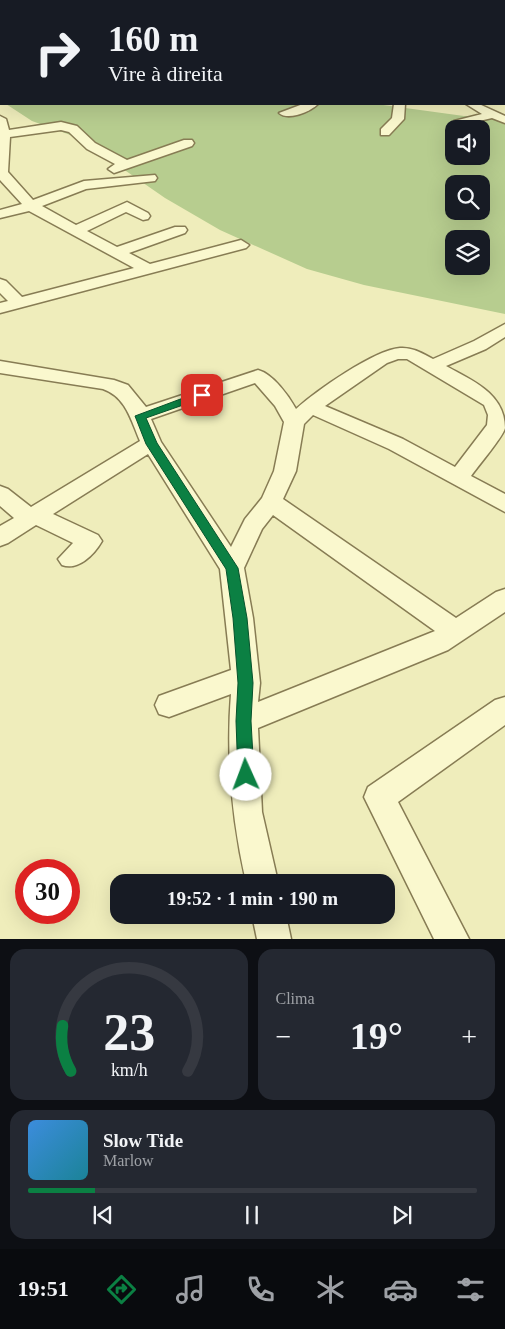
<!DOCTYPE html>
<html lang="pt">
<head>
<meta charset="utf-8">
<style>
	:root { --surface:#171b24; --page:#242831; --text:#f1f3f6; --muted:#9ea1a6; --line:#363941; --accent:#0b8043 }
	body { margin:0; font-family:"Times New Roman",serif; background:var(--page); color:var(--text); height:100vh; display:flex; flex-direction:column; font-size:19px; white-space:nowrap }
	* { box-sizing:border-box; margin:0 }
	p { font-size:16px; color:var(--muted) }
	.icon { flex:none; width:28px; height:28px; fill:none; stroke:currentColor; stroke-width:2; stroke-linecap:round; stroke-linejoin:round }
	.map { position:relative; height:939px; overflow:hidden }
	.side { display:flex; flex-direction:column; gap:10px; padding:10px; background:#0d0f14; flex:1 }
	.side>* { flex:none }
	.banner { position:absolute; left:0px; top:0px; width:505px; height:105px; box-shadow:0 5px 20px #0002; background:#171b24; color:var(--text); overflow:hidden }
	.buttons { position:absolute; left:445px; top:120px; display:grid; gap:10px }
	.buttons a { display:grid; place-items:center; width:45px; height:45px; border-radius:10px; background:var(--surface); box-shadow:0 5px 20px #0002; font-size:25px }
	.speed { position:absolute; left:15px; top:859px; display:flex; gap:10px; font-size:25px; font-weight:700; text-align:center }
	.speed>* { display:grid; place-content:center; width:65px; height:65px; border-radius:50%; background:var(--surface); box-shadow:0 5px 20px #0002; line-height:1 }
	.speed .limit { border:8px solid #d22; background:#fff; color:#111 }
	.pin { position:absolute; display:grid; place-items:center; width:42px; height:42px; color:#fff; margin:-21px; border-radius:10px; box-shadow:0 2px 8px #0006 }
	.me { position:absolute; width:55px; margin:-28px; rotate:358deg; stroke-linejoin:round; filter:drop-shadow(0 0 4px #0008) }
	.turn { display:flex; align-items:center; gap:18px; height:105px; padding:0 25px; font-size:22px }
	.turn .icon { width:65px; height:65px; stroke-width:2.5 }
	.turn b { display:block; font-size:35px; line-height:42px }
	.big { font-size:38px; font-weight:800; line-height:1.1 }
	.side .card { flex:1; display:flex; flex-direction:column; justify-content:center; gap:8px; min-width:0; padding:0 18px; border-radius:15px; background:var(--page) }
	.side .dial { align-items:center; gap:0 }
	.dial svg { height:130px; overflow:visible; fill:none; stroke:var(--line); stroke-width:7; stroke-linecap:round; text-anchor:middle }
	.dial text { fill:var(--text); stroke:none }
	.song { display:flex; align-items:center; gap:15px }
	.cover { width:60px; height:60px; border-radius:8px; background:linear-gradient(135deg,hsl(210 70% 55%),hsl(190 70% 35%)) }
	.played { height:5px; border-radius:2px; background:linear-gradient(90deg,var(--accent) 15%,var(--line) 15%) }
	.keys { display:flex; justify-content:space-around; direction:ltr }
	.heat { display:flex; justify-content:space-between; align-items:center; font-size:28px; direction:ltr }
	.side .tiles { flex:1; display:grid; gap:10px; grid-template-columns:1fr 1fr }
	.card:last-child { grid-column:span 2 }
	.trip { position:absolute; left:110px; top:874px; width:285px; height:50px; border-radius:15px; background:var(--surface); box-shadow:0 5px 20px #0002; font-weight:800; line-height:50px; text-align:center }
	.tabs { display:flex; height:80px; justify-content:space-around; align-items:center; background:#090b0e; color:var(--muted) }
	.tabs .icon { width:35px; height:35px }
	.tabs .selected { color:var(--accent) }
	.tabs b { font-size:22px; color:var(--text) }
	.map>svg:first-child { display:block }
	.green { fill:#b7cd8f; fill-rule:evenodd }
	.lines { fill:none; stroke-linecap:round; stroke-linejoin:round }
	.minor-casing { stroke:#877c54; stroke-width:3 }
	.tertiary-casing { stroke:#877c54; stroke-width:3 }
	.minor { fill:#faf8ce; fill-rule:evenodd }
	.tertiary { fill:#faf8ce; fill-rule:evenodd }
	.route { fill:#0b8043; stroke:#07532c }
</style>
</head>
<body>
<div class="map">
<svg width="505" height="939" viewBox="0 0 505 939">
	<rect width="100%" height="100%" fill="#efedbb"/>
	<path class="green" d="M6,104h370l88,12 41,2v196l-141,-29 -57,-16 -87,-39 -55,-32 -39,-27 -31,-27 -63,-23zM454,129h27v27h-27zM454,184h27v27h-27zM454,239h27v27h-27z"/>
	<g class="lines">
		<defs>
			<g id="minor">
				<polygon points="21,0 29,0 30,1 22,1"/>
				<polygon points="191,0 204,0 205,1 192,1"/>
				<polygon points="263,0 275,0 276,1 264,1"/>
				<polygon points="461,0 472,0 473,1 462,1"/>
				<rect x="504" y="11" width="1" height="6"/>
				<rect x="0" y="12" width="1" height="6"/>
				<rect x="0" y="47" width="1" height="6"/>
				<rect x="0" y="70" width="1" height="7"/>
				<rect x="504" y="83" width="1" height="6"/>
				<path d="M303,104h15c-8,8 -30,17 -39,9z"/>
				<polygon points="394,104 405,104 404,119 389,135 381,135 381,129 392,118"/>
				<polygon points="466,104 479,104 505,116 505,123 492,118 458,126 454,125 454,121 482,114"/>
				<polygon points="0,116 6,119 9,130 61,122 77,126 95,143 127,160 184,140 192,140 194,143 192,146 114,173 108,169 115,164 87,149 69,132 61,130 10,137 8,172 33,200 84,181 155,175 157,178 155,181 86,189 42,206 76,225 127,202 148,213 150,216 148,219 143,220 126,212 87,231 117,247 175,227 185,227 187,230 185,233 129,253 150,264 241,240 249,245 246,248 0,313 0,303 8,301 0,293 0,279 6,281 22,297 134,268 29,211 0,218 0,210 22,204 0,180"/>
				<path d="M505,324v13l-19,12 -40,17c25,14 59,27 59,62 -2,9 -27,38 -34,48l34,18v18l-116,-63 -76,-34 -9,9 -8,47 -13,28 173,119 40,-26 9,-3v23l-57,38 -190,78 4,84 16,70h-32c-14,-62 -20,-124 -15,-188l-62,23 -10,-3 -4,-9 4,-9 72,-26 -11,-101 -72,-115 -95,60 45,21 4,6c-8,14 -24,30 -40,24l-4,-6 15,-16 -37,-18 -28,18 -8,3v-20l14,-8 -14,-12v-20l8,3 23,18 109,-66c-9,-21 -14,-44 -37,-52l-103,-16v-12l114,19 14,5 18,22 112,-37c15,4 31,26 38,39 20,-18 78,-59 104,-61 12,-1 22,5 33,11l41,-18zM398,359h9l77,46 4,10 -1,10 -32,42 -52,-28 -78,-33 62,-43zM255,383l20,23 9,16 -10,49 -12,27 -17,21 -14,28 -70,-105 -10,-23zM273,515l162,116 -177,71 2,-19 -7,-65 -9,-50 18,-39z"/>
				<polygon points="505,697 505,725 398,802 469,939 434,939 364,797 368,787 495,700"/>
				<polygon points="252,915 286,915 291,939 257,939"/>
			</g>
			<g id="tertiary">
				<polygon points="329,0 341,0 342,1 330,1"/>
				<polygon points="504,65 505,65 505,74 504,73"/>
			</g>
		</defs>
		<use href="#minor" class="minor-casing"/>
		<use href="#tertiary" class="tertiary-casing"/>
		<use href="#minor" class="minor"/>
		<use href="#tertiary" class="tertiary"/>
	</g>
	<polygon class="route" points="202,391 206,392 206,397 146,418 157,443 238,568 247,618 253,683 251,721 254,775 251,781 246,783 240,781 238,775 236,721 238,683 233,618 226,569 146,444 135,416"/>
</svg>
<div class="buttons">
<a><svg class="icon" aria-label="sound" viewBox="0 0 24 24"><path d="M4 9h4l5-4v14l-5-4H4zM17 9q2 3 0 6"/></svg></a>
<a><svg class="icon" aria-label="search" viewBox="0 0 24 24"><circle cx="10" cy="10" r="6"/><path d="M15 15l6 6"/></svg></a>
<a><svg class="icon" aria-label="layers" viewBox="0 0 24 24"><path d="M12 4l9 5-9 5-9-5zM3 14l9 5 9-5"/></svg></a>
</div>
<div class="speed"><div class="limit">30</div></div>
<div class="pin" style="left:202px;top:395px;background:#d93025"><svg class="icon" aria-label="arrive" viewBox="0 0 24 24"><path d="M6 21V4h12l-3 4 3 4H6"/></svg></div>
<svg class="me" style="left:246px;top:775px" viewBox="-20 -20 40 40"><circle r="19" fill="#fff"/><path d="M0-13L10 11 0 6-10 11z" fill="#0b8043"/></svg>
<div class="trip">19:52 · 1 min · 190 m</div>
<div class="banner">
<div class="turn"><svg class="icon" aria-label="right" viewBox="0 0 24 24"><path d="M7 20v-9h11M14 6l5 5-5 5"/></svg><div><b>160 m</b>Vire à direita</div></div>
</div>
</div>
<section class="side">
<div class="tiles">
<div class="card dial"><svg viewBox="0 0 100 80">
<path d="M14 69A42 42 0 1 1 86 69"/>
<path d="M14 69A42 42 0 0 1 9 41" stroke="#0b8043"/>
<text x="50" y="56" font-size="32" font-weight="700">23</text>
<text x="50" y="72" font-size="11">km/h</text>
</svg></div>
<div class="card"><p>Clima</p>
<div class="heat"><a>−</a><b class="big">19°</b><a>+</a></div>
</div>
<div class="card">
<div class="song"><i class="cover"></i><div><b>Slow Tide</b><p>Marlow</p></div></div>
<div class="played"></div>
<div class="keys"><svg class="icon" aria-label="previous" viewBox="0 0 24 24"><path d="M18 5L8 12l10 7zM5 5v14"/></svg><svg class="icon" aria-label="pause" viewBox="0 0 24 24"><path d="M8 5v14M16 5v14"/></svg><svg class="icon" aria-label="next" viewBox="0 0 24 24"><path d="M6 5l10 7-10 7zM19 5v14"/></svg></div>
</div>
</div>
</section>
<nav class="tabs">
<b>19:51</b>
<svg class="icon selected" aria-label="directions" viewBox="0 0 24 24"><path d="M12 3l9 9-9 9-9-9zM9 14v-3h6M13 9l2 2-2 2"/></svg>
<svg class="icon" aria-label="music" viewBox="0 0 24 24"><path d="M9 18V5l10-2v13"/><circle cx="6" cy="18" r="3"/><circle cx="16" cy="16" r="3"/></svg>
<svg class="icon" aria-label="phone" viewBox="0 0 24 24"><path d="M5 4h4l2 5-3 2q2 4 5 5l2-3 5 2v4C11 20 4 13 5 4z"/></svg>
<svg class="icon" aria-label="climate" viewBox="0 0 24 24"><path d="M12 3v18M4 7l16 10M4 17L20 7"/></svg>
<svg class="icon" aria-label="car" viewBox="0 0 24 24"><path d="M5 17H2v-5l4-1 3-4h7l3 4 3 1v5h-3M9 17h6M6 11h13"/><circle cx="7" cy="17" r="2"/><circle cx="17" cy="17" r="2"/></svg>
<svg class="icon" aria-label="filters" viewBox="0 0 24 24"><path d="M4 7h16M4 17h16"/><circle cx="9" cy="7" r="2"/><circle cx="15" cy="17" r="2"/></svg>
</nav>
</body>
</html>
